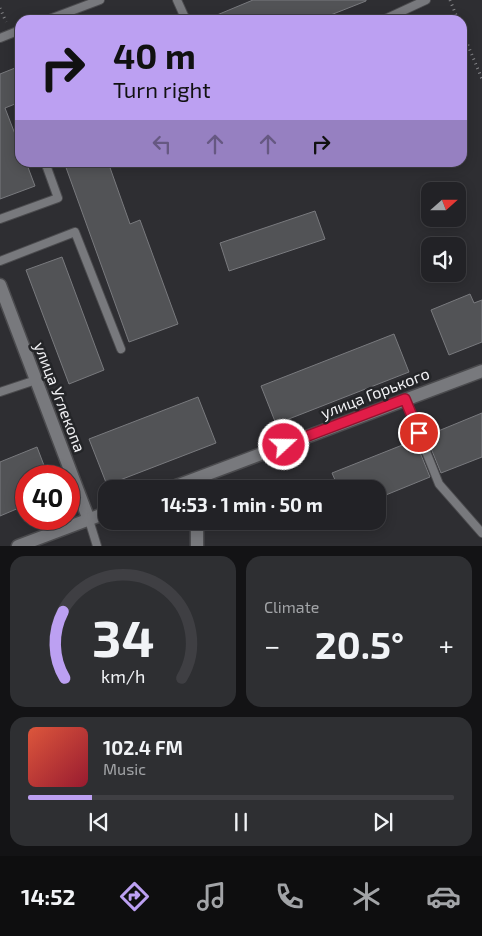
<!DOCTYPE html>
<html lang="en">
<head>
<meta charset="utf-8">
<style>
	:root { --surface:#222226; --page:#2e2f32; --text:#f1f3f6; --muted:#a2a4a7; --line:#3f3f43; --accent:#bca0f2 }
	body { margin:0; font-family:"Exo 2",sans-serif; background:var(--page); color:var(--text); height:100vh; display:flex; flex-direction:column; font-size:19px; white-space:nowrap }
	* { box-sizing:border-box; margin:0 }
	p { font-size:16px; color:var(--muted) }
	.icon { flex:none; width:28px; height:28px; fill:none; stroke:currentColor; stroke-width:2; stroke-linecap:round; stroke-linejoin:round }
	.map { position:relative; height:546px; overflow:hidden }
	.side { display:flex; flex-direction:column; gap:10px; padding:10px; background:#131315; flex:1 }
	.side>* { flex:none }
	.hud { position:absolute; left:15px; top:15px; width:452px; height:152px; border-radius:15px; box-shadow:0 2px 12px #0003,0 0 0 1px var(--line); background:#bca0f2; color:#111; overflow:hidden }
	.needle { width:32px; rotate:69deg }
	.controls { position:absolute; left:421px; top:182px; display:grid; gap:10px }
	.controls a { display:grid; place-items:center; width:45px; height:45px; border-radius:10px; background:var(--surface); box-shadow:0 2px 12px #0003,0 0 0 1px var(--line); font-size:25px }
	.speed { position:absolute; left:15px; top:465px; display:flex; gap:10px; font-size:25px; font-weight:700; text-align:center }
	.speed>* { display:grid; place-content:center; width:65px; height:65px; border-radius:50%; background:var(--surface); box-shadow:0 2px 12px #0003,0 0 0 1px var(--line); line-height:1 }
	.speed .limit { border:8px solid #d22; background:#fff; color:#111 }
	.pin { position:absolute; display:grid; place-items:center; width:42px; height:42px; color:#fff; margin:-21px; border:2px solid #fff; border-radius:50%; box-shadow:0 1px 5px #0007 }
	.me { position:absolute; width:55px; margin:-28px; rotate:69deg; stroke-linejoin:round; filter:drop-shadow(0 0 4px #0008) }
	.turn { display:flex; align-items:center; gap:18px; height:105px; padding:0 15px; font-size:22px }
	.turn .icon { width:65px; height:65px; stroke-width:2.5 }
	.turn b { display:block; font-size:35px; line-height:42px }
	.lanes { display:flex; align-items:center; height:48px; padding:0 15px; background:#0003; justify-content:center; gap:25px; direction:ltr }
	.lanes .off { opacity:.35 }
	.big { font-size:38px; font-weight:700; line-height:1.1 }
	.side .tile { flex:1; display:flex; flex-direction:column; justify-content:center; gap:8px; min-width:0; padding:0 18px; border-radius:15px; background:var(--page) }
	.side .dial { align-items:center; gap:0 }
	.dial svg { height:130px; overflow:visible; fill:none; stroke:var(--line); stroke-width:7; stroke-linecap:round; text-anchor:middle }
	.dial text { fill:var(--text); stroke:none }
	.song { display:flex; align-items:center; gap:15px }
	.cover { width:60px; height:60px; border-radius:8px; background:linear-gradient(135deg,hsl(10 70% 55%),hsl(350 70% 35%)) }
	.played { height:5px; border-radius:2px; background:linear-gradient(90deg,var(--accent) 15%,var(--line) 15%) }
	.keys { display:flex; justify-content:space-around; direction:ltr }
	.heat { display:flex; justify-content:space-between; align-items:center; font-size:28px; direction:ltr }
	.side .tiles { flex:1; display:grid; gap:10px; grid-template-columns:1fr 1fr }
	.tile:last-child { grid-column:span 2 }
	.trip { position:absolute; left:98px; top:480px; width:288px; height:50px; border-radius:15px; background:var(--surface); box-shadow:0 2px 12px #0003,0 0 0 1px var(--line); font-weight:700; line-height:50px; text-align:center }
	.tab-bar { display:flex; height:80px; justify-content:space-around; align-items:center; background:#0e0e0f; color:var(--muted) }
	.tab-bar .icon { width:35px; height:35px }
	.tab-bar .current { color:var(--accent) }
	.tab-bar b { font-size:22px; color:var(--text) }
	.map>svg:first-child { display:block }
	.building { fill:#525356; stroke:#797a7e }
	.lines { fill:none; stroke-linecap:round; stroke-linejoin:round }
	.service-casing { stroke:#4b4b4e; stroke-width:10 }
	.minor-casing { stroke:#4b4b4e; stroke-width:15 }
	.tertiary-casing { stroke:#4b4b4e; stroke-width:15 }
	.path { stroke:#868689; stroke-width:3; stroke-dasharray:1 4; stroke-linecap:butt }
	.service { stroke:#78797d; stroke-width:8 }
	.minor { stroke:#78797d; stroke-width:12 }
	.tertiary { stroke:#78797d; stroke-width:12 }
	.route-casing { stroke:#92132f; stroke-width:12 }
	.route { stroke:#e11d48; stroke-width:9 }
	.labels { text-anchor:middle; stroke-width:5; stroke-linejoin:round; paint-order:stroke }
	.street-label { font-size:16px; fill:#f1f1f4; stroke:#242528 }
</style>
</head>
<body>
<div class="map">
<svg width="482" height="546" viewBox="0 0 482 546">
	<rect width="100%" height="100%" fill="#2e2e32"/>
	<g class="building">
		<polygon points="253,0 366,0 366,1 318,20 205,20"/>
		<polygon points="20,66 20,102 5,108 20,147 20,162 26,162 35,186 0,199 0,74"/>
		<polygon points="64,162 108,162 130,224 140,220 178,324 129,342"/>
		<polygon points="315,211 325,239 229,271 220,243"/>
		<polygon points="62,257 104,370 69,384 26,270"/>
		<polygon points="470,294 474,303 482,300 482,342 449,355 431,310"/>
		<polygon points="394,334 409,372 276,424 261,386"/>
		<polygon points="198,397 216,443 107,485 89,439"/>
		<polygon points="482,413 482,457 441,473 426,436"/>
		<polygon points="415,440 430,477 376,499 376,489 339,489 332,473"/>
		<polygon points="37,447 48,476 26,476 26,505 0,516 0,462"/>
	</g>
	<g class="lines">
		<defs>
			<g id="service">
				<polyline points="177,0 186,20"/>
				<polyline points="47,20 100,0"/>
				<polyline points="383,20 426,0"/>
				<polyline points="0,38 20,30"/>
				<polyline points="0,219 58,198 45,162"/>
				<polyline points="0,261 75,232 121,349"/>
				<polyline points="0,392 36,380"/>
				<polyline points="405,399 439,484 482,533"/>
				<polyline points="89,520 97,546"/>
			</g>
			<g id="minor">
				<polyline points="0,285 89,520"/>
				<polyline points="197,546 197,521"/>
			</g>
			<g id="tertiary">
				<polyline points="168,489 482,371"/>
				<polyline points="18,546 106,513"/>
			</g>
		</defs>
		<use href="#service" class="service-casing"/>
		<use href="#minor" class="minor-casing"/>
		<use href="#tertiary" class="tertiary-casing"/>
		<g class="path">
			<polyline points="450,0 458,20"/>
			<polyline points="0,8 6,22"/>
			<polyline points="462,31 482,79"/>
		</g>
		<use href="#service" class="service"/>
		<use href="#minor" class="minor"/>
		<use href="#tertiary" class="tertiary"/>
	</g>
	<g class="lines">
		<defs>
			<polyline id="route" points="284,445 405,399 419,433"/>
		</defs>
		<use href="#route" class="route-casing"/>
		<use href="#route" class="route"/>
	</g>
	<g class="labels">
		<g class="street-label">
			<text transform="translate(375 393) rotate(-21)" y="6">улица Горького</text>
			<text transform="translate(60 397) rotate(69)" y="6">улица Углекопа</text>
		</g>
	</g>
</svg>
<div class="controls">
<a><svg class="needle" viewBox="-14 -14 28 28"><path d="M0-13l5 13h-10z" fill="#e53935"/><path d="M0 13l5-13h-10z" fill="#a2a4a7"/></svg></a>
<a><svg class="icon" aria-label="sound" viewBox="0 0 24 24"><path d="M4 9h4l5-4v14l-5-4H4zM17 9q2 3 0 6"/></svg></a>
</div>
<div class="speed"><div class="limit">40</div></div>
<div class="pin" style="left:419px;top:433px;background:#d93025"><svg class="icon" aria-label="arrive" viewBox="0 0 24 24"><path d="M6 21V4h12l-3 4 3 4H6"/></svg></div>
<svg class="me" style="left:284px;top:445px" viewBox="-20 -20 40 40"><circle r="17" fill="#e11d48" stroke="#fff" stroke-width="3"/><path d="M0-11L8 9 0 5-8 9z" fill="#fff"/></svg>
<div class="trip">14:53 · 1 min · 50 m</div>
<div class="hud">
<div class="turn"><svg class="icon" aria-label="right" viewBox="0 0 24 24"><path d="M7 20v-9h11M14 6l5 5-5 5"/></svg><div><b>40 m</b>Turn right</div></div>
<div class="lanes"><svg class="icon off" aria-label="left" viewBox="0 0 24 24"><path d="M17 20v-9H6M10 6l-5 5 5 5"/></svg><svg class="icon off" aria-label="ahead" viewBox="0 0 24 24"><path d="M12 20V5M6 11l6-6 6 6"/></svg><svg class="icon off" aria-label="ahead" viewBox="0 0 24 24"><path d="M12 20V5M6 11l6-6 6 6"/></svg><svg class="icon" aria-label="right" viewBox="0 0 24 24"><path d="M7 20v-9h11M14 6l5 5-5 5"/></svg></div>
</div>
</div>
<section class="side">
<div class="tiles">
<div class="tile dial"><svg viewBox="0 0 100 80">
<path d="M14 69A42 42 0 1 1 86 69"/>
<path d="M14 69A42 42 0 0 1 13 28" stroke="#bca0f2"/>
<text x="50" y="56" font-size="32" font-weight="700">34</text>
<text x="50" y="72" font-size="11">km/h</text>
</svg></div>
<div class="tile"><p>Climate</p>
<div class="heat"><a>−</a><b class="big">20.5°</b><a>+</a></div>
</div>
<div class="tile">
<div class="song"><i class="cover"></i><div><b>102.4 FM</b><p>Music</p></div></div>
<div class="played"></div>
<div class="keys"><svg class="icon" aria-label="previous" viewBox="0 0 24 24"><path d="M18 5L8 12l10 7zM5 5v14"/></svg><svg class="icon" aria-label="pause" viewBox="0 0 24 24"><path d="M8 5v14M16 5v14"/></svg><svg class="icon" aria-label="next" viewBox="0 0 24 24"><path d="M6 5l10 7-10 7zM19 5v14"/></svg></div>
</div>
</div>
</section>
<nav class="tab-bar">
<b>14:52</b>
<svg class="icon current" aria-label="directions" viewBox="0 0 24 24"><path d="M12 3l9 9-9 9-9-9zM9 14v-3h6M13 9l2 2-2 2"/></svg>
<svg class="icon" aria-label="music" viewBox="0 0 24 24"><path d="M9 18V5l10-2v13"/><circle cx="6" cy="18" r="3"/><circle cx="16" cy="16" r="3"/></svg>
<svg class="icon" aria-label="phone" viewBox="0 0 24 24"><path d="M5 4h4l2 5-3 2q2 4 5 5l2-3 5 2v4C11 20 4 13 5 4z"/></svg>
<svg class="icon" aria-label="climate" viewBox="0 0 24 24"><path d="M12 3v18M4 7l16 10M4 17L20 7"/></svg>
<svg class="icon" aria-label="car" viewBox="0 0 24 24"><path d="M5 17H2v-5l4-1 3-4h7l3 4 3 1v5h-3M9 17h6M6 11h13"/><circle cx="7" cy="17" r="2"/><circle cx="17" cy="17" r="2"/></svg>
</nav>
</body>
</html>
